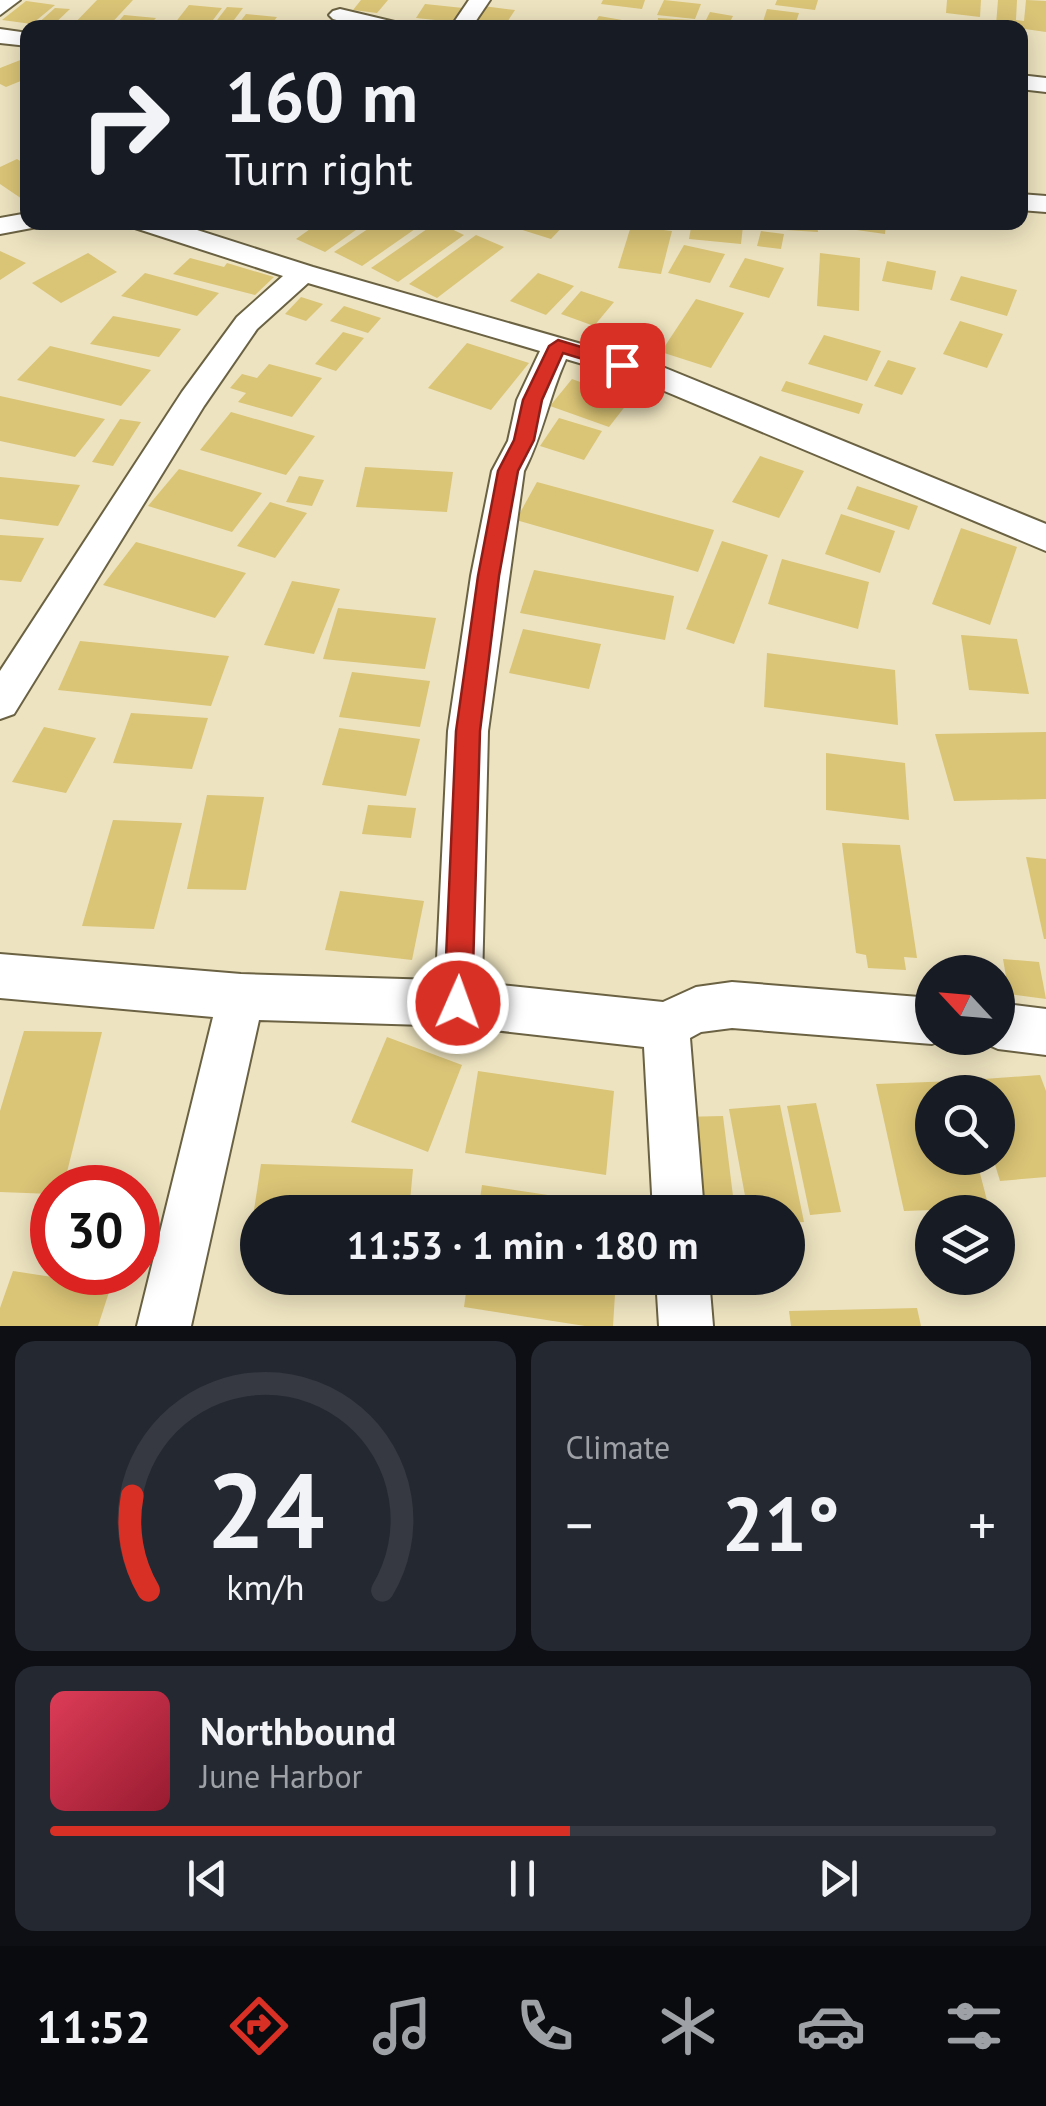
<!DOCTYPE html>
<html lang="en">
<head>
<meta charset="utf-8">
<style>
	:root { --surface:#171b24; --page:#242831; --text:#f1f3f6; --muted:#9ea1a6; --line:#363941; --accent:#d93025 }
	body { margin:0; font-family:"PT Sans",sans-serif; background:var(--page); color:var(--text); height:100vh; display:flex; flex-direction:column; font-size:38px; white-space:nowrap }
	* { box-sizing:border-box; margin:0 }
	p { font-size:32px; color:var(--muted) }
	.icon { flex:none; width:55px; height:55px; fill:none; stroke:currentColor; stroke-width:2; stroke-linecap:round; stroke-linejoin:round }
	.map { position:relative; height:1326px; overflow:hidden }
	.drawer { display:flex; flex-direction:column; gap:15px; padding:15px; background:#0d0f14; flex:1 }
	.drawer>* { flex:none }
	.hud { position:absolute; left:20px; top:20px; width:1008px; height:210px; border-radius:20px; box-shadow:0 5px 25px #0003; background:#171b24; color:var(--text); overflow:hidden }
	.needle { width:65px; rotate:296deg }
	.buttons { position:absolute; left:915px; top:955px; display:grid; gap:20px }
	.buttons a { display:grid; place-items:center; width:100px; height:100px; border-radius:50%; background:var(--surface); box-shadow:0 5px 25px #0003; font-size:50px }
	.speed { position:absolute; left:30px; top:1165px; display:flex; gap:20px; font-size:50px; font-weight:700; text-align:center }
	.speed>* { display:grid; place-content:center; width:130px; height:130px; border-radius:50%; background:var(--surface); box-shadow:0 5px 25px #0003; line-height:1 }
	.speed .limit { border:15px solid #d22; background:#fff; color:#111 }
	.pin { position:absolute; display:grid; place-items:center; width:85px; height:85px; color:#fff; margin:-42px; border-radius:20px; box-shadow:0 5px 15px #0006 }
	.me { position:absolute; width:110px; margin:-55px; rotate:2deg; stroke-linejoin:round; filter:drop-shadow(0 0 8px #0008) }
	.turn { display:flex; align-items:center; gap:35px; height:210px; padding:0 40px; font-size:45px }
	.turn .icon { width:130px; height:130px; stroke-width:2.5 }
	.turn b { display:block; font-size:70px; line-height:85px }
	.big { font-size:75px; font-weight:600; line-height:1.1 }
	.drawer .tile { flex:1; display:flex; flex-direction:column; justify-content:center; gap:15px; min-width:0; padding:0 35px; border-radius:20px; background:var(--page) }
	.drawer .dial { align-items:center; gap:0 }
	.dial svg { height:260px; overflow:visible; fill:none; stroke:var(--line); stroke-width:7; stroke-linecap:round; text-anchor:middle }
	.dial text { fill:var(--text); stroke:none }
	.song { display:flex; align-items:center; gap:30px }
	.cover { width:120px; height:120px; border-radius:15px; background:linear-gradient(135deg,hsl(350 70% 55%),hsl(350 70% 35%)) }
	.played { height:10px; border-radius:5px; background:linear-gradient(90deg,var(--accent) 55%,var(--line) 55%) }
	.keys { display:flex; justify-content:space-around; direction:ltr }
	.heat { display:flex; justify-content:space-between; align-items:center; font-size:55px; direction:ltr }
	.drawer .tiles { flex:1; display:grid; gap:15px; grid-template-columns:1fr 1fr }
	.tile:last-child { grid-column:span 2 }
	.trip { position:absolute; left:240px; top:1195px; width:565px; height:100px; border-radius:50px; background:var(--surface); box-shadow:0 5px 25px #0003; font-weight:600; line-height:100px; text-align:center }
	.dock { display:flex; height:160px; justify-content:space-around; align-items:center; background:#090b0e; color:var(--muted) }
	.dock .icon { width:70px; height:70px }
	.dock .active { color:var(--accent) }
	.dock b { font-size:45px; color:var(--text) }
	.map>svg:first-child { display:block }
	.building { fill:#dac476 }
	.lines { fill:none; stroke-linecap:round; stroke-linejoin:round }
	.street-casing { stroke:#6b6243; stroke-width:4 }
	.street { fill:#fff; fill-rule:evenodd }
	.route { fill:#d93025; stroke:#8d1f18; stroke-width:2.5 }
</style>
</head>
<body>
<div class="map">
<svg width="1046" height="1326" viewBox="0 0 1046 1326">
	<rect width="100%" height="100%" fill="#ede3c0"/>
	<g class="building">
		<polygon points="97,0 133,0 107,28 70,28"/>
		<polygon points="361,0 388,0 377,13 353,10"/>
		<polygon points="603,0 645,0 642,9 601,4"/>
		<polygon points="664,0 701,4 695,19 657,15"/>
		<polygon points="777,0 818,0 815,10 775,5"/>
		<polygon points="947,0 981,0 980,17 946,13"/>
		<polygon points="998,0 1017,0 1016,20 1024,21 1026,0 1046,1 1046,32 996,25"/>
		<polygon points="26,1 55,5 32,24 2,20"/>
		<polygon points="425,4 463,8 454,22 416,18"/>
		<polygon points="189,5 222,8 207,28 171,28"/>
		<polygon points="483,6 515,10 504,27 472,23"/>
		<polygon points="227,7 243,8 228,28 211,28"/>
		<polygon points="55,8 70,9 50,28 35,26"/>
		<polygon points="767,9 799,13 794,28 761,28"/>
		<polygon points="710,12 733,16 727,28 702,28"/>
		<polygon points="246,14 277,17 269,28 235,28"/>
		<polygon points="124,15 156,18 147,28 113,28"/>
		<polygon points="599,16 628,21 624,28 591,28"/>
		<polygon points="658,18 692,20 692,28 657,28"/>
		<polygon points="28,57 28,78 6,87 0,84 0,68"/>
		<polygon points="17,159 28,166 25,201 0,184 0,167"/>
		<polygon points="320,222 367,222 325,252 296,239"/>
		<polygon points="378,222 425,222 362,266 334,252"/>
		<polygon points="437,222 464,235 398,282 371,268"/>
		<polygon points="521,222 567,222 551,239 516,228"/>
		<polygon points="692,222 743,226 741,244 689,239"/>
		<polygon points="768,222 817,222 818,232 769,229"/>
		<polygon points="835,222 886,222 885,234 835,227"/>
		<polygon points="631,226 672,231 661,274 618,268"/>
		<polygon points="761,231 784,234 781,249 757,246"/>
		<polygon points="476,235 504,247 437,298 409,284"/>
		<polygon points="684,245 725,254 710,283 668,273"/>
		<polygon points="0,251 26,263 0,280"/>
		<polygon points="88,253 117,272 61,303 32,283"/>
		<polygon points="820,253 860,258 859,311 817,306"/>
		<polygon points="190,258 224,267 227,263 274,277 255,295 173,274"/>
		<polygon points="745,258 784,268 769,298 729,287"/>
		<polygon points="887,261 936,271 932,290 882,281"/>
		<polygon points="145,273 219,293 197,316 121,296"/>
		<polygon points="538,273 574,286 546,315 510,301"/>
		<polygon points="961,276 1017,290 1007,316 950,300"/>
		<polygon points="581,291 614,302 594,326 561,314"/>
		<polygon points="301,297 323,304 306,321 285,314"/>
		<polygon points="696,299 744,313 711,368 661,352"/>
		<polygon points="344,306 381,318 368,333 330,321"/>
		<polygon points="113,316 181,329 159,357 90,344"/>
		<polygon points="960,321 1003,334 987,368 943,354"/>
		<polygon points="343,332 364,338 336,371 315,364"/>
		<polygon points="824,335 881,351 867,381 808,364"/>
		<polygon points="467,343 529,363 491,410 428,388"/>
		<polygon points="50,346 151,370 121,406 17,380"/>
		<polygon points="888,360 916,368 902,395 874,386"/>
		<polygon points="269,364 322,378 292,417 238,402 246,393 230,388 242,374 257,378"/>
		<polygon points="572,379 630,400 609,427 550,406"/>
		<polygon points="786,381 863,404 859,414 781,391"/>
		<polygon points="0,396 105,419 75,457 0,441"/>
		<polygon points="231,412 315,436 286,475 200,450"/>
		<polygon points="559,418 602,431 584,460 540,446"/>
		<polygon points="120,419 141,422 113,466 92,462"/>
		<polygon points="760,456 804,471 779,518 732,502"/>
		<polygon points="365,467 453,472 447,512 356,507"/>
		<polygon points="179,469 262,493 232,532 148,506"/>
		<polygon points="299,476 324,480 312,506 286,502"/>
		<polygon points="0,477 80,485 58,526 0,519"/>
		<polygon points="537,482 714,530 698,572 516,520"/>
		<polygon points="857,486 918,506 909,530 847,509"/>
		<polygon points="270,502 307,513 275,558 237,546"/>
		<polygon points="841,514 895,531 880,573 825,554"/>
		<polygon points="961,528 1017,547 990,625 932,604"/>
		<polygon points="0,535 44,538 21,582 0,580"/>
		<polygon points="722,541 768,555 734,644 686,629"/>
		<polygon points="136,542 246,573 215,618 103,585"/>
		<polygon points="782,559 869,582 858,629 768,604"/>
		<polygon points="534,570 674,596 665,640 520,613"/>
		<polygon points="292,581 340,589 314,654 264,645"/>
		<polygon points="338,608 436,618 425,669 323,659"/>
		<polygon points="523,629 601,644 589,689 509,673"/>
		<polygon points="961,635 1017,639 1029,694 969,690"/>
		<polygon points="80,641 229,656 211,706 58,690"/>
		<polygon points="767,653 895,670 898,725 764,707"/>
		<polygon points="352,672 430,681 420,727 339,717"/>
		<polygon points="131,713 208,718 192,769 113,763"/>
		<polygon points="44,727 96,738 66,793 12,782"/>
		<polygon points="339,728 420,739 406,796 322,785"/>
		<polygon points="1046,732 1046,799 954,801 935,734"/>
		<polygon points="826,753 905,763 909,820 826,810"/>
		<polygon points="207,795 264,797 246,890 187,889"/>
		<polygon points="368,805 416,808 411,838 362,834"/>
		<polygon points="113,820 182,823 154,929 82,926"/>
		<polygon points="842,843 900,845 917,958 904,957 906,970 868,968 866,955 856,953"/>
		<polygon points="1026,857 1046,859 1046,939 1044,939"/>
		<polygon points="340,891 424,901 412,960 325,950"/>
		<polygon points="1003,959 1039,962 1046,999 1009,994"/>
		<polygon points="24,1031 102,1032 63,1188 52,1188 52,1194 0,1192 0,1111"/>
		<polygon points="387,1037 462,1065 428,1152 351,1122"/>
		<polygon points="478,1071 614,1091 606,1175 465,1153"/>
		<polygon points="1040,1075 1046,1091 1046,1177 1000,1181 993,1158 998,1158 998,1092 974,1092 970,1080"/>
		<polygon points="955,1081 959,1092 932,1092 932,1158 976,1158 989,1208 904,1211 876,1084"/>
		<polygon points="816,1103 841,1212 810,1215 787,1106"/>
		<polygon points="780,1105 804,1222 788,1223 788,1212 748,1212 729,1109"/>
		<polygon points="723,1116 735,1212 691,1212 681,1117"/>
		<polygon points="261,1164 413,1169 409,1212 258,1212 258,1256 247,1256"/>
		<polygon points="482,1185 621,1206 621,1212 478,1212"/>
		<polygon points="13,1271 111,1286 98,1326 0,1326 0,1308"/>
		<polygon points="468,1278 616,1278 613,1326 585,1326 464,1307"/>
		<polygon points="917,1308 921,1326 791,1326 789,1311"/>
	</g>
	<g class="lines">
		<defs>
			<g id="street">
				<polygon points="0,0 20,0 0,15"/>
				<polygon points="469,0 490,0 471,28 450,28"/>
				<polygon points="340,9 399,23 401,28 364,28 333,19 329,15 333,11"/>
				<polygon points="0,29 28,33 28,46 0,43"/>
				<polygon points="1020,75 1046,78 1046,92 1020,89"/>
				<polygon points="1020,194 1046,196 1046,212 1020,210"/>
				<polygon points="28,213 28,222 40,222 37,227 0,234 0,218"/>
				<path d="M131,222h41l141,45 352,101 381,156v27l-403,-169 -77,-23c-17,37 -23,76 -42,112l-36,260 -6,252 181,19 33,-15 36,-5 200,16v40h16l-16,6 -200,-16 -31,4 -11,6 14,174h-51l-9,-165 -186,-21 -199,-6 -68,306h-54l76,-309 -213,-19v-44l241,20 195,6 12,-249 23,-155 21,-105 16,-30 9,-41 23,-49 -232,-68 -51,46 -53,77 -190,308 -14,5v-48l182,-279 55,-75 46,-41 -148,-48z"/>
				<polygon points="998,1003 1046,1009 1046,1055 998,1049 982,1042 979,1038 998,1038"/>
				<polygon points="656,1278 709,1278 713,1326 659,1326"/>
			</g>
		</defs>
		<use href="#street" class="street-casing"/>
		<use href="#street" class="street"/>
	</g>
	<polygon class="route" points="558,340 628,361 631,365 622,371 563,353 542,400 534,440 518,471 499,576 480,731 472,1003 468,1013 458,1017 448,1013 444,1003 456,731 478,576 498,471 514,440 523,400 549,346"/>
</svg>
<div class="buttons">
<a><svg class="needle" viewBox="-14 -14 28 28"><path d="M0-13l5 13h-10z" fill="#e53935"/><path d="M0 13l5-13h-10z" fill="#9ea1a6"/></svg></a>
<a><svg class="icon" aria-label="search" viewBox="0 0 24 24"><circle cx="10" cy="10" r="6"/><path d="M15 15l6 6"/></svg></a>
<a><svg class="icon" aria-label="layers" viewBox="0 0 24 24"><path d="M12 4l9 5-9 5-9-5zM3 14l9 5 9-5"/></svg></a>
</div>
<div class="speed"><div class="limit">30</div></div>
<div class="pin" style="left:622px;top:365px;background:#d93025"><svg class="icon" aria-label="arrive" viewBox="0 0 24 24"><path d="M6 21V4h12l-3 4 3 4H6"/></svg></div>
<svg class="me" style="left:458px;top:1003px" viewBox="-20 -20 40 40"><circle r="17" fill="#d93025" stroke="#fff" stroke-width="3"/><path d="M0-11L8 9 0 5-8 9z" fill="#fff"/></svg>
<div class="trip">11:53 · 1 min · 180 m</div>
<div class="hud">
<div class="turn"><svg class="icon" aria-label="right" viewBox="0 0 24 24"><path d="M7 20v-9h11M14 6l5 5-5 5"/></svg><div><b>160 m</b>Turn right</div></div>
</div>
</div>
<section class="drawer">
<div class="tiles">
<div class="tile dial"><svg viewBox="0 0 100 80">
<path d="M14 69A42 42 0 1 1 86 69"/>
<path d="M14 69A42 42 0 0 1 9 40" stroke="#d93025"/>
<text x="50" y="56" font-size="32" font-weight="700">24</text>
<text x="50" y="72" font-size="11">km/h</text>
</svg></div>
<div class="tile"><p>Climate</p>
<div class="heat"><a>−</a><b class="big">21°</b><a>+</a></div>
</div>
<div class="tile">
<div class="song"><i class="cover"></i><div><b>Northbound</b><p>June Harbor</p></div></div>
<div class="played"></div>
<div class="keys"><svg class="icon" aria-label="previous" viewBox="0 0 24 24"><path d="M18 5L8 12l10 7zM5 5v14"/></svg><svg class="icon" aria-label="pause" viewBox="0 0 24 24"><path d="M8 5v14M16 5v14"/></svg><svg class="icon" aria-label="next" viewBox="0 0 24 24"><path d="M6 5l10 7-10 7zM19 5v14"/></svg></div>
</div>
</div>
</section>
<nav class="dock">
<b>11:52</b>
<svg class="icon active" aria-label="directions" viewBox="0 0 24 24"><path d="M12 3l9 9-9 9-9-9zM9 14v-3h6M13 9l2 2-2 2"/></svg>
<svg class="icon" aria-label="music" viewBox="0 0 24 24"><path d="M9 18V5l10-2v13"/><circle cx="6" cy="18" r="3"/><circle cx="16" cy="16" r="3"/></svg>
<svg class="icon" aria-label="phone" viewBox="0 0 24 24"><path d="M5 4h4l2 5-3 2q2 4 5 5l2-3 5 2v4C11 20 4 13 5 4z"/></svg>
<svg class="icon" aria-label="climate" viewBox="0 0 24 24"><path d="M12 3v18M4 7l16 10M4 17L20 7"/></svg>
<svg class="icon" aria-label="car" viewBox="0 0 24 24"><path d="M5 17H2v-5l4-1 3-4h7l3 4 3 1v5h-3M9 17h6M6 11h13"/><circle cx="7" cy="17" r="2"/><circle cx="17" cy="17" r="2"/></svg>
<svg class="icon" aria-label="filters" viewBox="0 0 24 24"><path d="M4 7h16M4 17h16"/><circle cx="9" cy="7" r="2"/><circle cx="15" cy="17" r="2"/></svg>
</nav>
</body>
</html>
